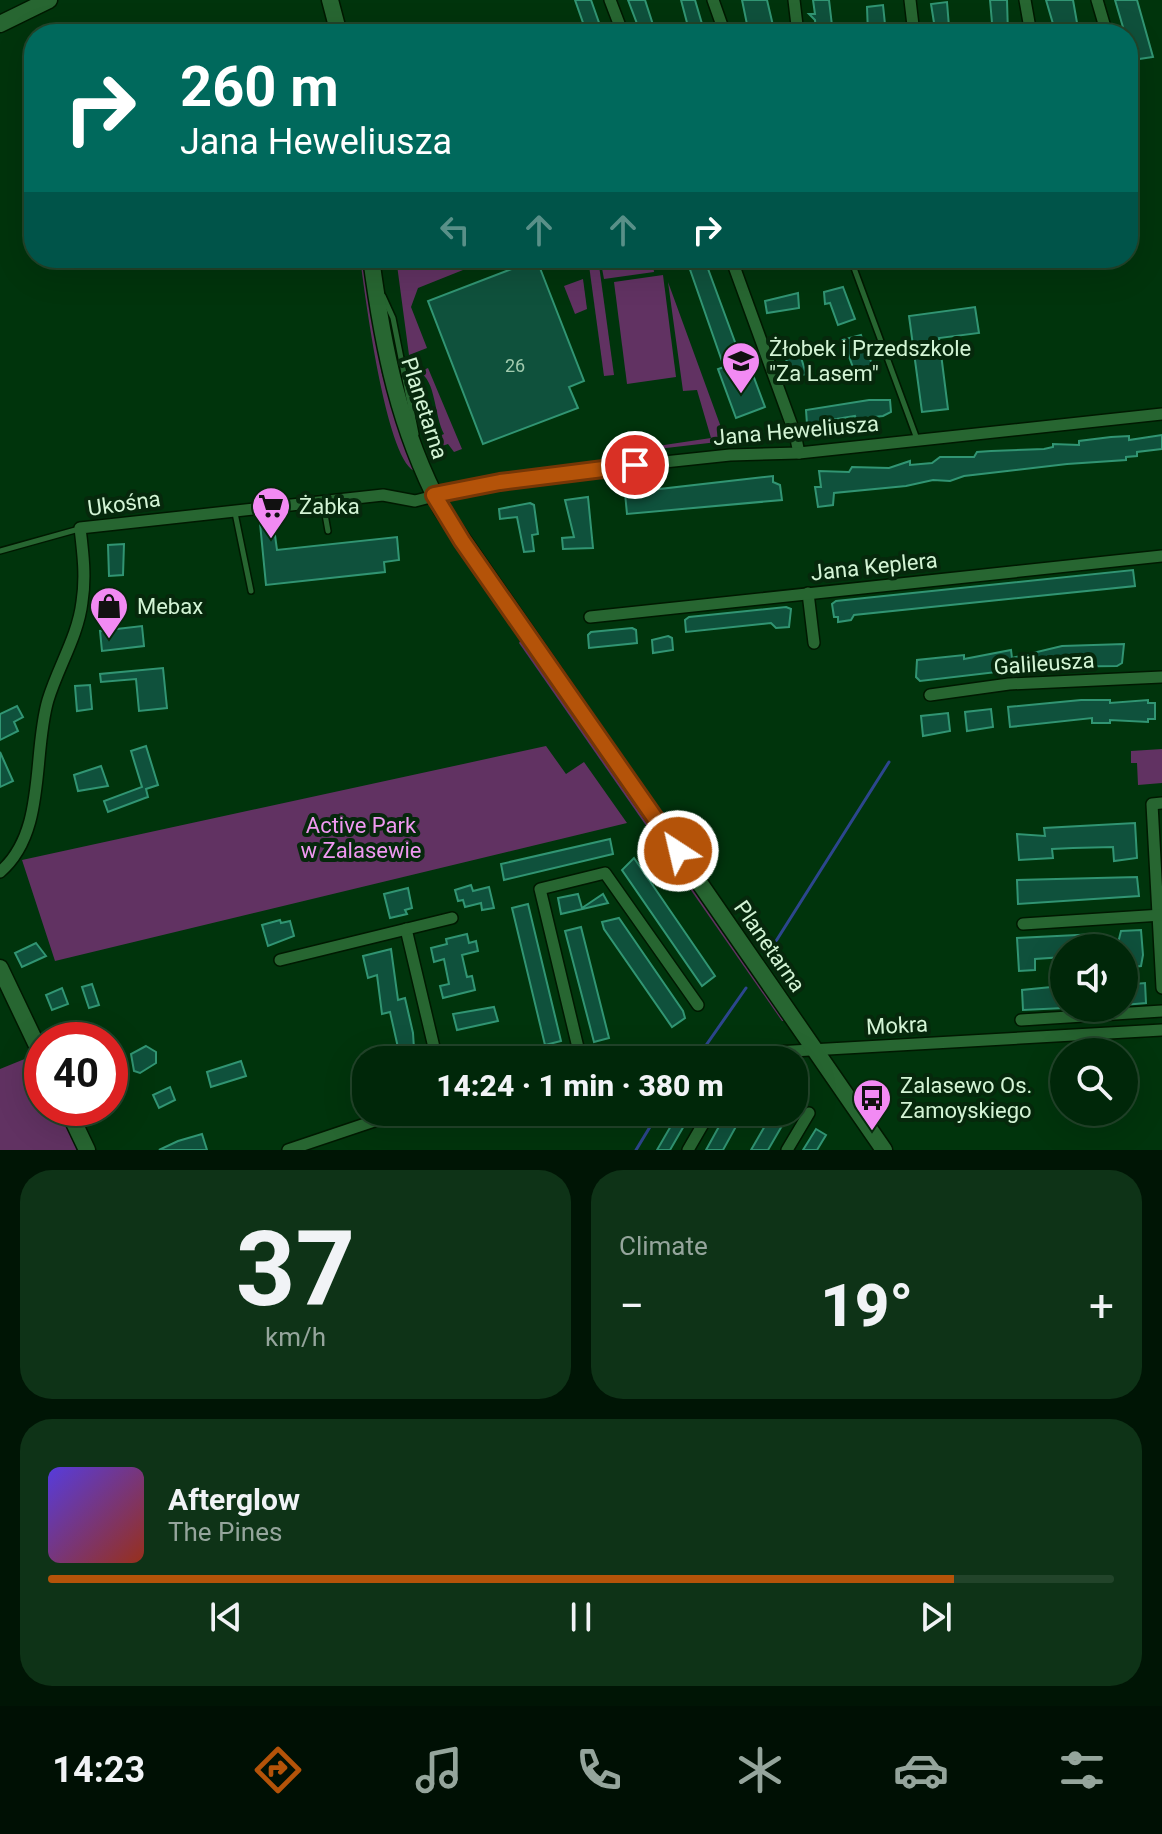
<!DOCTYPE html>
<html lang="en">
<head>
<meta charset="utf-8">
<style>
	:root { --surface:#002709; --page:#0e3317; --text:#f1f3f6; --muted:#95a59c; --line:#22442a; --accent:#b45309 }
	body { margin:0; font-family:Roboto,sans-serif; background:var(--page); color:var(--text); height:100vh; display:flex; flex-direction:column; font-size:30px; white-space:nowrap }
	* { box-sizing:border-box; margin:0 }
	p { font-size:26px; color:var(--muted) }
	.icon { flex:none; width:44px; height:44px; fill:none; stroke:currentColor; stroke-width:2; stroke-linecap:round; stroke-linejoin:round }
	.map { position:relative; height:1150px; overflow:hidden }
	.drawer { display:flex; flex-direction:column; gap:20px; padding:20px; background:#001505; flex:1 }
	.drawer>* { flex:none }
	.banner { position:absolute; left:24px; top:24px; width:1114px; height:244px; border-radius:32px; box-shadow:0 8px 32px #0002,0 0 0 2px var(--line); background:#00695c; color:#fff; overflow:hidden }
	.tools { position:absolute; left:1050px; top:934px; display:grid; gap:16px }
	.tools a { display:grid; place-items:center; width:88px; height:88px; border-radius:50%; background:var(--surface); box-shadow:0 8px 32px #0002,0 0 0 2px var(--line); font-size:40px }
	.speed { position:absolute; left:24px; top:1022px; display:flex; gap:16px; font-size:40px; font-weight:700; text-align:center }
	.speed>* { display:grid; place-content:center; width:104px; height:104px; border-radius:50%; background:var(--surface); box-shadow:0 8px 32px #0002,0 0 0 2px var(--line); line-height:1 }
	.speed .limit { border:12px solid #d22; background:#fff; color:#111 }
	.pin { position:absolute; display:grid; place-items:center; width:68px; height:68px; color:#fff; margin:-34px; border:4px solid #fff; border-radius:50%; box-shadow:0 2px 8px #0007 }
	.me { position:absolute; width:88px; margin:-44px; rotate:325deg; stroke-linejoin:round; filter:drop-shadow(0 0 6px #0008) }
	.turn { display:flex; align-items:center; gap:28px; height:168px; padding:0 24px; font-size:36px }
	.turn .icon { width:104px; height:104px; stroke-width:2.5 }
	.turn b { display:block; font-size:56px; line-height:68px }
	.lanes { display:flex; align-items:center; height:76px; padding:0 24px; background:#0003; justify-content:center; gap:40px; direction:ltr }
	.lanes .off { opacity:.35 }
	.big { font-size:60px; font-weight:800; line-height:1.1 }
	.drawer .card { flex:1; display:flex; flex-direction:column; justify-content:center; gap:12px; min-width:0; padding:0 28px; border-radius:32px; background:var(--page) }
	.drawer .dial { align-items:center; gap:0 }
	.dial b { font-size:104px; line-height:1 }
	.song { display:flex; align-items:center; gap:24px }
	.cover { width:96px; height:96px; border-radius:12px; background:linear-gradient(135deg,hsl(250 70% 55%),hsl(10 70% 35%)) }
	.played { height:8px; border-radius:4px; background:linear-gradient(90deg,var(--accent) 85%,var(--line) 85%) }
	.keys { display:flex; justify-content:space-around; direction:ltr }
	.heat { display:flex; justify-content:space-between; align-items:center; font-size:44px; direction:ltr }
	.drawer .tiles { flex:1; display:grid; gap:20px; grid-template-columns:1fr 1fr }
	.card:last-child { grid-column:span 2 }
	.trip { position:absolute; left:352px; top:1046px; width:456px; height:80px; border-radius:32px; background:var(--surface); box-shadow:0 8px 32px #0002,0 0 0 2px var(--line); font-weight:800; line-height:80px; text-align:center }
	.menu { display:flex; height:128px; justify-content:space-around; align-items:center; background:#001004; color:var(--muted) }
	.menu .icon { width:56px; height:56px }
	.menu .current { color:var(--accent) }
	.menu b { font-size:36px; color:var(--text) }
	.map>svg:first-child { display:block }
	.green { fill:#613262 }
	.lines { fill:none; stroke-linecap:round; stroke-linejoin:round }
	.stream { stroke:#2c468d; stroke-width:3 }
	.building { fill:#0f513c; stroke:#319573; stroke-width:2 }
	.lane-casing { stroke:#001901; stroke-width:8 }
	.street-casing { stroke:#001901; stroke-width:14 }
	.secondary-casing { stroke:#001901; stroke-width:19 }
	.lane { stroke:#276631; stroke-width:5 }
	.street { stroke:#276631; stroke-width:11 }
	.secondary { stroke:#276631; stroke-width:16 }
	.route-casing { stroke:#753606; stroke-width:20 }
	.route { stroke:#b45309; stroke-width:14 }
	.labels { text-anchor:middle; stroke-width:8; stroke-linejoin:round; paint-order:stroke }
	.number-label { font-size:18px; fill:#a2cbaf }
	.poi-label { font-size:22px; fill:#d3f4d5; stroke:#06280c; text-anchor:start }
	.street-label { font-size:22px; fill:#d3f4d5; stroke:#06280c }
	.park-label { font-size:22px; fill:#f099f1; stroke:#06280c }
</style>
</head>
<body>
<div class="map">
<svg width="1162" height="1150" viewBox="0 0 1162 1150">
	<rect width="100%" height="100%" fill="#00340c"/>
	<g class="green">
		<path d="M360,258h4l18,116 32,97c-29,-16 -49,-177 -54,-213z"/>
		<polygon points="444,258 493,258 418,288 411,307 427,348 409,355 397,265"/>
		<polygon points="588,258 598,258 614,375 604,376"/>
		<polygon points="600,258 652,258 654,272 604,279"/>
		<polygon points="663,275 676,377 627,384 614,282"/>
		<polygon points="583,279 587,309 575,314 564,286"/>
		<polygon points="668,282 726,441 615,454 610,448 615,442 615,445 622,445 624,451 711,438 697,390 683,391"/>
		<path d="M428,368l34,81 -8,3 -6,-8 -9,3 -4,-9 9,-4c-10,-19 -8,-54 -25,-62z"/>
		<polygon points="522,638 788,1021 782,1021 519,643"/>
		<polygon points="546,746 566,774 584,762 627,823 55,961 22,860"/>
		<polygon points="1162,749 1162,783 1138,785 1137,763 1131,763 1131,751"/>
		<polygon points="32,1056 42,1075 42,1108 58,1108 79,1150 0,1150 0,1069"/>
	</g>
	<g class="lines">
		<g class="stream">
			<polyline points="771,949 889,762"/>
			<polyline points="702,1051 746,988"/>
			<polyline points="636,1150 659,1112"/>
		</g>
	</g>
	<g class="building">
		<polygon points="575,0 591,0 603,34 587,34"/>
		<polygon points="628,0 645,0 656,34 641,34"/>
		<polygon points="681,0 695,0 705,34 690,34"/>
		<polygon points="742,0 767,0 775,34 749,34"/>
		<polygon points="813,0 829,0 833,34 816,34 815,20 809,14 815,14"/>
		<polygon points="990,0 1007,0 1008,34 993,34"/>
		<polygon points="1046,0 1073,0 1079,34 1056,34"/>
		<polygon points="1115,0 1137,0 1153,57 1132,60 1128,34 1125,34"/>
		<polygon points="947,2 949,27 935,29 931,4"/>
		<polygon points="883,5 886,34 868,34 867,7"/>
		<polygon points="686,258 704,258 742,361 747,359 765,407 736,418 718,369 724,367"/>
		<polygon points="538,263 584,381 569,387 578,408 483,444 428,301 522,265 524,268"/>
		<polygon points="843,287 855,319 838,325 830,303 825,304 824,292"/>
		<polygon points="798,293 799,308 767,313 765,301"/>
		<polygon points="975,307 979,333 939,338 948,409 922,412 909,316"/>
		<polygon points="861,335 873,367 855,373 847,351 843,352 842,340"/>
		<polygon points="797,344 806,374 795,378 780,347"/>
		<polygon points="869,400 890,400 891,412 883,416 856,419 855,416 807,424 806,410"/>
		<polygon points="1162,435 1162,449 1137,452 1137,456 1126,457 1126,460 1067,464 964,476 950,481 933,480 906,486 834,493 833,505 818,507 815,487 821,487 819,471 849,472 852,467 889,468 910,461 910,465 932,463 940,457 974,457 977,452 991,451 1044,449 1053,447 1053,444 1079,445 1079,441 1111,437 1129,436 1129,440"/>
		<polygon points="773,476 773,482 780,485 782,500 627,514 625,493"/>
		<polygon points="588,497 593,548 563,549 562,538 574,537 565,500"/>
		<polygon points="530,503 534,505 538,534 532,535 534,551 524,552 517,517 500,519 499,509"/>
		<polygon points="268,522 269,529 274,528 277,550 397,537 399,560 384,562 385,572 266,585 260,523"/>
		<polygon points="124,544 123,575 109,576 108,545"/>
		<polygon points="1133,570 1135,586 854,615 851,620 838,622 838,617 834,617 832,604 836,601"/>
		<polygon points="786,607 791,609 789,627 776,628 771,623 686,632 685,620 689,617"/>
		<polygon points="142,626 144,646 102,651 100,631"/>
		<polygon points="632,628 636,630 637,643 589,648 588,635 591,632"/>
		<polygon points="668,636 672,638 673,650 653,653 652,640"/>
		<polygon points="1124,644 1122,663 1117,666 1039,667 920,681 916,677 917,660 964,655 964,659 1011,650 1012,658 1062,646"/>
		<polygon points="163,668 167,708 139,711 136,679 101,682 100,674"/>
		<polygon points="90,685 92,709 77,711 75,686"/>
		<polygon points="1081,700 1110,700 1110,703 1148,700 1148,703 1155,703 1155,719 1148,719 1148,722 1110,720 1110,723 1092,723 1092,718 1010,727 1008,707"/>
		<polygon points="17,706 23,717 14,722 18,731 0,740 0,714"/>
		<polygon points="991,709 993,727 967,731 965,712"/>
		<polygon points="948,713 950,731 923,736 921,716"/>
		<polygon points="146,746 158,785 146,789 148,797 145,798 108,812 104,801 142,787 131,751"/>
		<polygon points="0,752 13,781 0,787"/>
		<polygon points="101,766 108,786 78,791 74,775"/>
		<polygon points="1135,823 1137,858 1114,861 1113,847 1073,848 1052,849 1053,858 1019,860 1017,834 1045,836 1044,828"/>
		<polygon points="610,839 613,854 504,880 501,864"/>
		<polygon points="634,858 715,976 702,986 622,870"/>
		<polygon points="1137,877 1139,896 1018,904 1017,880"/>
		<polygon points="471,885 473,891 489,887 494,908 482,910 481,903 465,907 463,900 458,901 455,890"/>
		<polygon points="408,888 412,908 405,910 407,914 390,918 384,894"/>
		<polygon points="578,894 582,908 603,894 608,903 561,914 558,898"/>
		<polygon points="528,904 561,1041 545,1045 512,908"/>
		<polygon points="619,918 683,1011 685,1018 672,1027 604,929 602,922"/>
		<polygon points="280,920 281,923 290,921 294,936 268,946 262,925"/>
		<polygon points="581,927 609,1038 594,1042 565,931"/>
		<polygon points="1141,930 1143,955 1141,966 1133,967 1134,984 1145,983 1146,1003 1124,1005 1124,948 1119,948 1119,939 1121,931"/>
		<polygon points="467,934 469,943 476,941 478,951 462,955 467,977 472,976 475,990 443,998 440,986 449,984 444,959 434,962 431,948 447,944 446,939"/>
		<polygon points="1097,934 1101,948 1064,948 1064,957 1035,959 1035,970 1019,971 1017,938"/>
		<polygon points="36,943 46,956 22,967 15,953"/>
		<polygon points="391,949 398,1000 405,998 413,1033 414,1049 399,1052 390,1012 382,1014 377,975 368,978 363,956"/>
		<polygon points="92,984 99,1005 89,1008 82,987"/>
		<polygon points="1061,986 1064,1008 1023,1010 1022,990"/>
		<polygon points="62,988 68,1004 52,1010 46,995"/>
		<polygon points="494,1007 498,1021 457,1030 453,1014"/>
		<polygon points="146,1046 156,1052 156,1063 140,1073 134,1071 131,1054"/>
		<polygon points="241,1061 246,1076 211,1087 207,1072"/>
		<polygon points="170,1087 175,1100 159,1108 153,1095"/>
		<polygon points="679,1112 692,1112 670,1150 657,1150"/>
		<polygon points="727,1112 744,1112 723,1150 706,1150"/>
		<polygon points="773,1112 790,1112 768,1150 751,1150"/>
		<polygon points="816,1129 826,1135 817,1150 803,1150"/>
		<polygon points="202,1134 207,1150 159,1150 178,1141"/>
	</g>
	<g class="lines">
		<defs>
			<g id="lane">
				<polyline points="854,268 917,439"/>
				<polyline points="383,296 393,318 416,434"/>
				<polyline points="323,503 328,531"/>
				<polyline points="235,513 251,591"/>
				<polyline points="0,551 79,529"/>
			</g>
			<g id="street">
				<polyline points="610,0 623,34"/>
				<polyline points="713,0 725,34"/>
				<polyline points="794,0 798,34"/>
				<polyline points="910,0 914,34"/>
				<polyline points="1025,0 1031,34"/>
				<polyline points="1097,0 1107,34"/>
				<polyline points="731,258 795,434 799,453"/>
				<polyline points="808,593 814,643"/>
				<polyline points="590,617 1162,556"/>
				<polyline points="930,695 1009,684 1162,677"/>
				<polyline points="1162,803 1152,804 1162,988"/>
				<path d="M0,872c47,-40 32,-118 48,-172 10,-33 30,-64 34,-98 4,-25 1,-49 -2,-74l303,-33 32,6 54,-14 139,-19 122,-13 69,-2 363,-39"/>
				<polyline points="1023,924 1162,915"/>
				<polyline points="406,929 437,1060"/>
				<polyline points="280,960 452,918"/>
				<polyline points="1021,1020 1162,1011"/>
				<polyline points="581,1060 540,889 605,873 698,1005"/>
				<polyline points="634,1060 1162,1030"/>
				<polyline points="288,1150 401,1112"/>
				<polyline points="688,1150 710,1112"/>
				<polyline points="787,1150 809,1113"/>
			</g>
			<g id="secondary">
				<polyline points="330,0 339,34"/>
				<polyline points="0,24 49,0"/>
				<path d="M371,258c12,90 28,171 71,252l442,640"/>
				<polyline points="0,968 42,1056"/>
				<polyline points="67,1108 87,1150"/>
			</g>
		</defs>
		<use href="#lane" class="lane-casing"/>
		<use href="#street" class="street-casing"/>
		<use href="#secondary" class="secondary-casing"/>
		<use href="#lane" class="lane"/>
		<use href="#street" class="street"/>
		<use href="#secondary" class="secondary"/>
	</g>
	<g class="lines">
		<defs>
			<polyline id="route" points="635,465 500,482 434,495 462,541 678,851"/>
		</defs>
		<use href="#route" class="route-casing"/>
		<use href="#route" class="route"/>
	</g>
	<defs>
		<symbol id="school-pin" viewBox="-11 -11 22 30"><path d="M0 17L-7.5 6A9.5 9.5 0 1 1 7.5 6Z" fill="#f28af3" stroke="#06280c"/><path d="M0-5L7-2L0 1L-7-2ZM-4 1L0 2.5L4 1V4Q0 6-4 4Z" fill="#111"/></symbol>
		<symbol id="supermarket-pin" viewBox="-11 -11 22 30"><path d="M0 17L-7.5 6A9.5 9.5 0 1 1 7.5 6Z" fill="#f28af3" stroke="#06280c"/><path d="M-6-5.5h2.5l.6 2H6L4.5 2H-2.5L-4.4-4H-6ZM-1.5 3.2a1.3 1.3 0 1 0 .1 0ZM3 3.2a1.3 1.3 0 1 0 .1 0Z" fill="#111"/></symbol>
		<symbol id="shop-pin" viewBox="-11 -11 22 30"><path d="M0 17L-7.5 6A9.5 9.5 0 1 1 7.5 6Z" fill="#f28af3" stroke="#06280c"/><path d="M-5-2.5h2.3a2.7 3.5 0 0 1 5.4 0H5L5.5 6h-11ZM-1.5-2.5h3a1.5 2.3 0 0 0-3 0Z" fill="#111"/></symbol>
		<symbol id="bus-pin" viewBox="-11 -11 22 30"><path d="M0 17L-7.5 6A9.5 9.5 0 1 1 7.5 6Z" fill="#f28af3" stroke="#06280c"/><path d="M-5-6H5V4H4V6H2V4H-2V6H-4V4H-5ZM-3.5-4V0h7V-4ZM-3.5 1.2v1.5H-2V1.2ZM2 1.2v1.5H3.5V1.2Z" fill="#111"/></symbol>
	</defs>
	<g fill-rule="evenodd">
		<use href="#school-pin" x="719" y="339" width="44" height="60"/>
		<use href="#supermarket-pin" x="249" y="484" width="44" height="60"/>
		<use href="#shop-pin" x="87" y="584" width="44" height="60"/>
		<use href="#bus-pin" x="850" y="1076" width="44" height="60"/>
	</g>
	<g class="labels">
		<g class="number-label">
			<text x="515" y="372">26</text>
		</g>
		<g class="poi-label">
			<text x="769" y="356">Żłobek i Przedszkole<tspan x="769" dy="25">"Za Lasem"</tspan></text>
			<text x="299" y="514">Żabka</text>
			<text x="137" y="614">Mebax</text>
			<text x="900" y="1093">Zalasewo Os.<tspan x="900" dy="25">Zamoyskiego</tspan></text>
		</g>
		<g class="street-label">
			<text transform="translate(425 408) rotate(72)" y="8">Planetarna</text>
			<text transform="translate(796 430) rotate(-5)" y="8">Jana Heweliusza</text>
			<text transform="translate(124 503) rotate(-8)" y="8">Ukośna</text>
			<text transform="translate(874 566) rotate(-6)" y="8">Jana Keplera</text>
			<text transform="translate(1044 663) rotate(-4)" y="8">Galileusza</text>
			<text transform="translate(770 946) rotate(55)" y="8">Planetarna</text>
			<text transform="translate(897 1025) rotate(-3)" y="8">Mokra</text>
		</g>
		<g class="park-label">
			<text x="361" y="833">Active Park<tspan x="361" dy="25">w Zalasewie</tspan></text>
		</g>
	</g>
</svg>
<div class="tools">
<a><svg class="icon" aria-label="sound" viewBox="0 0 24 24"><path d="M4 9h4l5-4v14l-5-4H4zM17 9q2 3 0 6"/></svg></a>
<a><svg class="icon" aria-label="search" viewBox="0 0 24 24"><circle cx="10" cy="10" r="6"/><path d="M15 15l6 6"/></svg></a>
</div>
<div class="speed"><div class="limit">40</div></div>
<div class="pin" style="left:635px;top:465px;background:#d93025"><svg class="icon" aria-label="arrive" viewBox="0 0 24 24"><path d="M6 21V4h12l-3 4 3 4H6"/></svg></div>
<svg class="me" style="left:678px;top:851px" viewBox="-20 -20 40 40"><circle r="17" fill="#b45309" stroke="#fff" stroke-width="3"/><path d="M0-11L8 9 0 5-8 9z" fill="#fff"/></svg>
<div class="trip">14:24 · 1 min · 380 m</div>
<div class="banner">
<div class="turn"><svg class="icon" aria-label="right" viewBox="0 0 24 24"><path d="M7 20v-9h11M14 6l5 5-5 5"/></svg><div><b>260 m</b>Jana Heweliusza</div></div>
<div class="lanes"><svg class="icon off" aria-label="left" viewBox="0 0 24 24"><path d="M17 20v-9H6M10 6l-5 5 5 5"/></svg><svg class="icon off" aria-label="ahead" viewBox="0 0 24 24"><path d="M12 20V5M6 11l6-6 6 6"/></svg><svg class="icon off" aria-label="ahead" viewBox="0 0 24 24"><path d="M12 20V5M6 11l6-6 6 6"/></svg><svg class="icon" aria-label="right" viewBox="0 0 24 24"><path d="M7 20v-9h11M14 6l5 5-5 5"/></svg></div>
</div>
</div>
<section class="drawer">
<div class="tiles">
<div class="card dial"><b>37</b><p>km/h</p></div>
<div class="card"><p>Climate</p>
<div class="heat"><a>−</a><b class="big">19°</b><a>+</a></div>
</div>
<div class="card">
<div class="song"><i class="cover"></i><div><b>Afterglow</b><p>The Pines</p></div></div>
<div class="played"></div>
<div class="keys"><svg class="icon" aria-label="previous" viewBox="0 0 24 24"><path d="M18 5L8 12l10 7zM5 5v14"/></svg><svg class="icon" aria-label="pause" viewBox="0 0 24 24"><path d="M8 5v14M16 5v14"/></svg><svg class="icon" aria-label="next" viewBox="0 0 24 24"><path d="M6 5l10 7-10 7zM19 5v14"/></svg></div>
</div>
</div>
</section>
<nav class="menu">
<b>14:23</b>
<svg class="icon current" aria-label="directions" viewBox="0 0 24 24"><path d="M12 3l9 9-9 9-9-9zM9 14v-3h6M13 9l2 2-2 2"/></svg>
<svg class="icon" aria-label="music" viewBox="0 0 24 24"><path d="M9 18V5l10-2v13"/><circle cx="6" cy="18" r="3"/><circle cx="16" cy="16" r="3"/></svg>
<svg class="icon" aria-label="phone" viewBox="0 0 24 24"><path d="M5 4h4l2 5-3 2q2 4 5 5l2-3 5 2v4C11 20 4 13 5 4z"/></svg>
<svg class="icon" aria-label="climate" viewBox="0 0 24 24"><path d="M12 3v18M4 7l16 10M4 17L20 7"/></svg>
<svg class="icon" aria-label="car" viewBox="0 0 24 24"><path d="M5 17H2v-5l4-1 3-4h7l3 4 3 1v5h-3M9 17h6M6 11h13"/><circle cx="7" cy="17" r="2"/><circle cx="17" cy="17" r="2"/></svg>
<svg class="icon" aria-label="filters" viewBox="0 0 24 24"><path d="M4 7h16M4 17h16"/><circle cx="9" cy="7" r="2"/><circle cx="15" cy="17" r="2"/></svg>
</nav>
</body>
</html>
